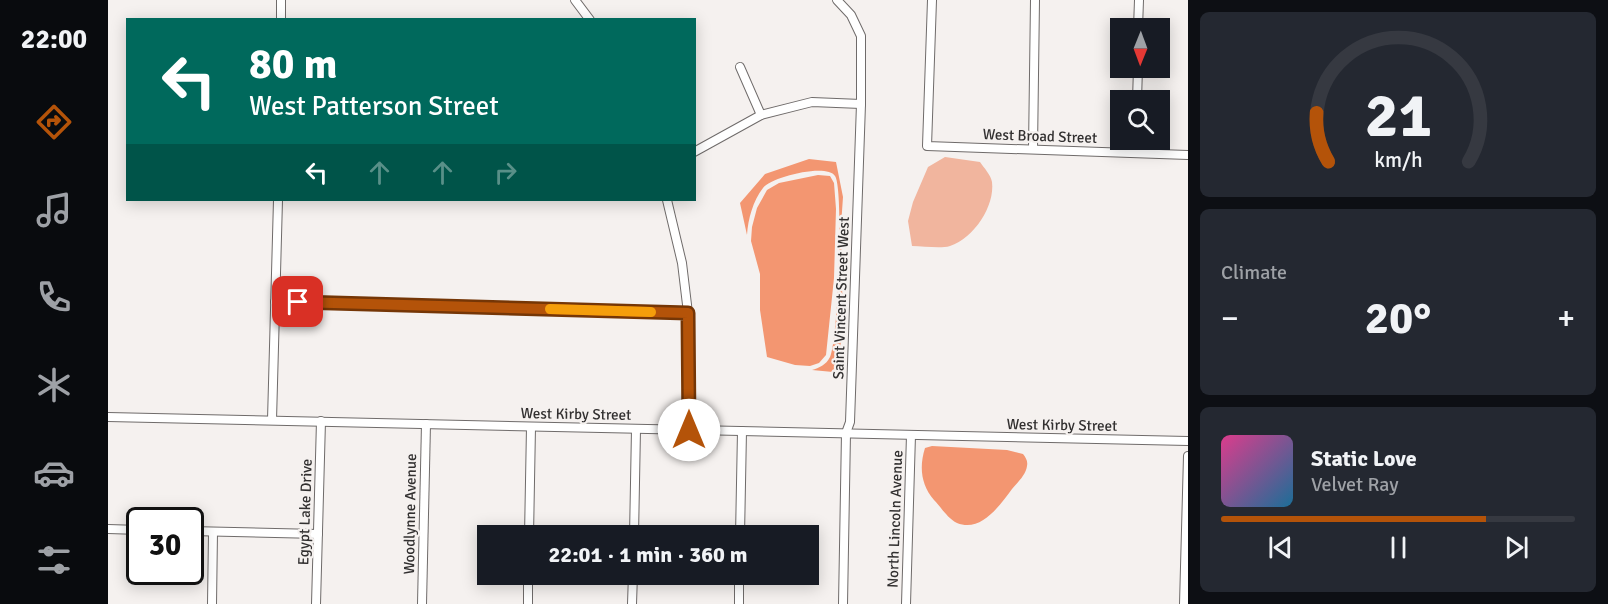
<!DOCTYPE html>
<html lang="en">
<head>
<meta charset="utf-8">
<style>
	:root { --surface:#171b24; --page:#242831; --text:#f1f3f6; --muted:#9ea1a6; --line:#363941; --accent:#b45309 }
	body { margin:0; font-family:Signika,sans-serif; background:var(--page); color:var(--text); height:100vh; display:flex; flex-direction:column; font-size:22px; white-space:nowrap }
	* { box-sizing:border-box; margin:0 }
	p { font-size:20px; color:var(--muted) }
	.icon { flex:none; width:33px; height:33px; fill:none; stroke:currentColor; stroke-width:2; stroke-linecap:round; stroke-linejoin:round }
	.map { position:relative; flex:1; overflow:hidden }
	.sheet { display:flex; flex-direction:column; gap:12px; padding:12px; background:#0d0f14; width:420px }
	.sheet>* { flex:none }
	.banner { position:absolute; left:18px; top:18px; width:570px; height:183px; border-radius:0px; box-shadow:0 3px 15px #0003; background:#00695c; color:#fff; overflow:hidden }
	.needle { width:39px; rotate:181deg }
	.controls { position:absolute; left:1002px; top:18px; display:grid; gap:12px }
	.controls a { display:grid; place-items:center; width:60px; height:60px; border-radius:0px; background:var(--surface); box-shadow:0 3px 15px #0003; font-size:30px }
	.speed { position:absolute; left:18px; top:507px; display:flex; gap:12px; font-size:30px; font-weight:700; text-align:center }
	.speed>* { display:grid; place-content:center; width:78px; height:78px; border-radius:50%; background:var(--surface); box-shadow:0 3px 15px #0003; line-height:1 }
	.speed .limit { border:3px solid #111; border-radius:9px; background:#fff; color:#111 }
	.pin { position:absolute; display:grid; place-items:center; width:51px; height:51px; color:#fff; margin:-26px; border-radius:12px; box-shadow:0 3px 9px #0006 }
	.me { position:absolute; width:66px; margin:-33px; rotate:0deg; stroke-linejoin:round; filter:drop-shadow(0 0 4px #0008) }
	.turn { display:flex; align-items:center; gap:21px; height:126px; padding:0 24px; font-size:27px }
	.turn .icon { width:78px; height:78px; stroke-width:2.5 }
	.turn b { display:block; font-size:42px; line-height:51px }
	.lanes { display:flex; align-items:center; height:57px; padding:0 24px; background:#0003; justify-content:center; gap:30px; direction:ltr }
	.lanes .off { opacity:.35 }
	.big { font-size:45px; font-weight:700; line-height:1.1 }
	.sheet .card { flex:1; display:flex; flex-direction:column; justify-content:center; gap:9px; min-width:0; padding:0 21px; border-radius:9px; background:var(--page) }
	.sheet .dial { align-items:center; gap:0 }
	.dial svg { height:156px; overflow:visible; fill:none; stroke:var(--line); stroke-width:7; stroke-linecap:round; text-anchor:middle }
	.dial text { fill:var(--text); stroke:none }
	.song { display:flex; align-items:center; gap:18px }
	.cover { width:72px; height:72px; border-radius:9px; background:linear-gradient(135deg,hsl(330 70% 55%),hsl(200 70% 35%)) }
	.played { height:6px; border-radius:3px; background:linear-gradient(90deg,var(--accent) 75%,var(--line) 75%) }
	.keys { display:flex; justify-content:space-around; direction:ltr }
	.heat { display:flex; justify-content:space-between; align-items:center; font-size:33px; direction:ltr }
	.trip { position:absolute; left:369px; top:525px; width:342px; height:60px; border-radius:0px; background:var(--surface); box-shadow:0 3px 15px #0003; font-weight:700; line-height:60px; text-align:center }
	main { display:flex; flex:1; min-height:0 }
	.tab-bar { display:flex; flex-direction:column; width:108px; justify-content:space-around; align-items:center; background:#090b0e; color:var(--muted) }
	.tab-bar .icon { width:42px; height:42px }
	.tab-bar .active { color:var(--accent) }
	.tab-bar b { font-size:27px; color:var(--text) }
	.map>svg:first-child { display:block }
	.green { fill:#f1b59e }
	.water { fill:#f39671 }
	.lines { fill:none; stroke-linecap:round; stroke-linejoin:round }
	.minor-casing { stroke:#6f6b6a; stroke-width:10 }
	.minor { stroke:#fff; stroke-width:8 }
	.route-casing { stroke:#753606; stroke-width:15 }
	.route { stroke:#b45309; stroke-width:10 }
	.slow { stroke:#f59e0b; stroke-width:10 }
	.labels { text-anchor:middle; stroke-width:4.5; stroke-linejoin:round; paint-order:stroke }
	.street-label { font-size:15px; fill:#323030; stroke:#f5f1ef }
</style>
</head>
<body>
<main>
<nav class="tab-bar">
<b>22:00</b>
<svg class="icon active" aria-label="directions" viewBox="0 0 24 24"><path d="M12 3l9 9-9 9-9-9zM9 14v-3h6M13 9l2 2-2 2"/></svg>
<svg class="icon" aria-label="music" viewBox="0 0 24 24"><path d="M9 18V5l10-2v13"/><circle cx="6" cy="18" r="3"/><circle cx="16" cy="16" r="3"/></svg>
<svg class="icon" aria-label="phone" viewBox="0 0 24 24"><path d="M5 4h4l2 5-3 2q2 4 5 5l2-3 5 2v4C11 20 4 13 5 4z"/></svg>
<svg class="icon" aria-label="climate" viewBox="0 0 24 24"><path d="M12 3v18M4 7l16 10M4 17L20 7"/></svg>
<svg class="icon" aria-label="car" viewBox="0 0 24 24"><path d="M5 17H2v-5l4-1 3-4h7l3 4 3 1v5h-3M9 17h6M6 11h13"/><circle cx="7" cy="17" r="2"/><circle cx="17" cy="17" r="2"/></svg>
<svg class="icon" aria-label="filters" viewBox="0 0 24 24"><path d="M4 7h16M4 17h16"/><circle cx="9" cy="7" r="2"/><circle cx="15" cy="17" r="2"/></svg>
</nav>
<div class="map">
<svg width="1080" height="604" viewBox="0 0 1080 604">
	<rect width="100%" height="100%" fill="#f5f1ef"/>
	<path class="green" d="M837,157l35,5c4,6 11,13 12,20 3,24 -18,56 -42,64 -10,3 -26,0 -38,0l-4,-25 5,-19 15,-35z"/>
	<g class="water">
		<path d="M701,159l27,3 7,35 -2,29 2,109 -10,37 -21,-2c7,-2 14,-5 18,-13 8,-15 14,-168 5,-181 -8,-13 -64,1 -72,12 -10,13 -15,31 -16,47l-7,-32 25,-29z"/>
		<polygon points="710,175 722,176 726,183 728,209 726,278 718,355 711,363 702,366 687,365 659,357 652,310 652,274 643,241 644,227 649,208 659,190 671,183"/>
		<path d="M824,446l75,4 16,4c3,4 5,7 4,12 -1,9 -10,17 -15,23 -12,16 -31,44 -55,34 -10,-5 -16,-16 -23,-23 -13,-15 -15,-33 -9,-52z"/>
	</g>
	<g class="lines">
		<defs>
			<g id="minor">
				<polyline points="173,0 173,20"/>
				<polyline points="467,0 482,20"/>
				<polyline points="729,0 743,15 753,36 753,104 742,422 738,433 735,604"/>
				<polyline points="824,0 819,146 1080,155"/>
				<polyline points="1030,28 1031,0"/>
				<polyline points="632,67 653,115"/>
				<polyline points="1029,100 1030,68"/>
				<polyline points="925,149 927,0"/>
				<polyline points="586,152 653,115 704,102 753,104"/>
				<polyline points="1028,153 1028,140"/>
				<polyline points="559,200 574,263 580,313 581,430"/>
				<polyline points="167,302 580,313"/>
				<polyline points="0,417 1080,441"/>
				<polyline points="164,420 170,200"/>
				<polyline points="0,529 32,530"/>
				<polyline points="82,531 210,534"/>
				<polyline points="421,536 423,427"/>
				<polyline points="526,536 528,429"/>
				<polyline points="632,536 634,431"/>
				<polyline points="104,604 105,532"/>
				<polyline points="208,604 213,421"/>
				<polyline points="314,604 318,424"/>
				<polyline points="420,604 420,574"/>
				<polyline points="524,604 525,574"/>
				<polyline points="631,604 631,574"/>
				<polyline points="798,604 803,435"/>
				<polyline points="1076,604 1080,456"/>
			</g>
		</defs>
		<use href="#minor" class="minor-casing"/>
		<use href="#minor" class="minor"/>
	</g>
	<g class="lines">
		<defs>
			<polyline id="route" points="190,302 580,313 581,430"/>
		</defs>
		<use href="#route" class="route-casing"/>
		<use href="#route" class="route"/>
		<polyline class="slow" points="442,309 543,312"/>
	</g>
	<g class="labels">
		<g class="street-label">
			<text transform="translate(932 136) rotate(2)" y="5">West Broad Street</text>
			<text transform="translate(733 298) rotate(-88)" y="5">Saint Vincent Street West</text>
			<text transform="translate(468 414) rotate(1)" y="5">West Kirby Street</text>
			<text transform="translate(954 425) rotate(1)" y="5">West Kirby Street</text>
			<text transform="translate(197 512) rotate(-88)" y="5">Egypt Lake Drive</text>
			<text transform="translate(302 514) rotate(-89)" y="5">Woodlynne Avenue</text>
			<text transform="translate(787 519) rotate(-88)" y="5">North Lincoln Avenue</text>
		</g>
	</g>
</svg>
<div class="controls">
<a><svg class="needle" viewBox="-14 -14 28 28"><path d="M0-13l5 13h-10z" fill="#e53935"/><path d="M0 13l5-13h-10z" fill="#9ea1a6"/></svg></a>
<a><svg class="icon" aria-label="search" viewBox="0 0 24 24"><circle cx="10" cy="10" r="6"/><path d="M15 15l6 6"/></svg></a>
</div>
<div class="speed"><div class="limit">30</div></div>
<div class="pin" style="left:190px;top:302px;background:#d93025"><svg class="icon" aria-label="arrive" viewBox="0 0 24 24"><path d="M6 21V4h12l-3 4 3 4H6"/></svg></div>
<svg class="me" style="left:581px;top:430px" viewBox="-20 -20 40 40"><circle r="19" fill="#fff"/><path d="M0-13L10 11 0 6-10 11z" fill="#b45309"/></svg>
<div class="trip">22:01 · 1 min · 360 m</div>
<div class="banner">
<div class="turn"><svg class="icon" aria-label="left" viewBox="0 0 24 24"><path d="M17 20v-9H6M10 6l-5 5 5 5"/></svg><div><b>80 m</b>West Patterson Street</div></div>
<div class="lanes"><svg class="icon" aria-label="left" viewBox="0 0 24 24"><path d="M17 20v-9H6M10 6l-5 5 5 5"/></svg><svg class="icon off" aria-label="ahead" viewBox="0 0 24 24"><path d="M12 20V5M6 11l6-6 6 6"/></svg><svg class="icon off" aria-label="ahead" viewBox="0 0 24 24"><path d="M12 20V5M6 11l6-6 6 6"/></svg><svg class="icon off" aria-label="right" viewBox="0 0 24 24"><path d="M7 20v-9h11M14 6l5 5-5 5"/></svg></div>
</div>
</div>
<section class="sheet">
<div class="card dial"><svg viewBox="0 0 100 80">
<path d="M14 69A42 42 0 1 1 86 69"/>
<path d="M14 69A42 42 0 0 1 8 44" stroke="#b45309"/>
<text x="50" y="56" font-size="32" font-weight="700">21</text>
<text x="50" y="72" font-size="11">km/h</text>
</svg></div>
<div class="card"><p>Climate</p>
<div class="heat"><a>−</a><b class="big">20°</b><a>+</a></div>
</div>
<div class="card">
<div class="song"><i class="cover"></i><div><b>Static Love</b><p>Velvet Ray</p></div></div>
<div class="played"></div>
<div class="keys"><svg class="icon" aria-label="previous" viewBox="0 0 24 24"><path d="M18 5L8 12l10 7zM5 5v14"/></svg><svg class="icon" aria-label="pause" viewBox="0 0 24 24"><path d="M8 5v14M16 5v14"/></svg><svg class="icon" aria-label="next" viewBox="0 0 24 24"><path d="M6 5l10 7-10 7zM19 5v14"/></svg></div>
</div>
</section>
</main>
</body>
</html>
